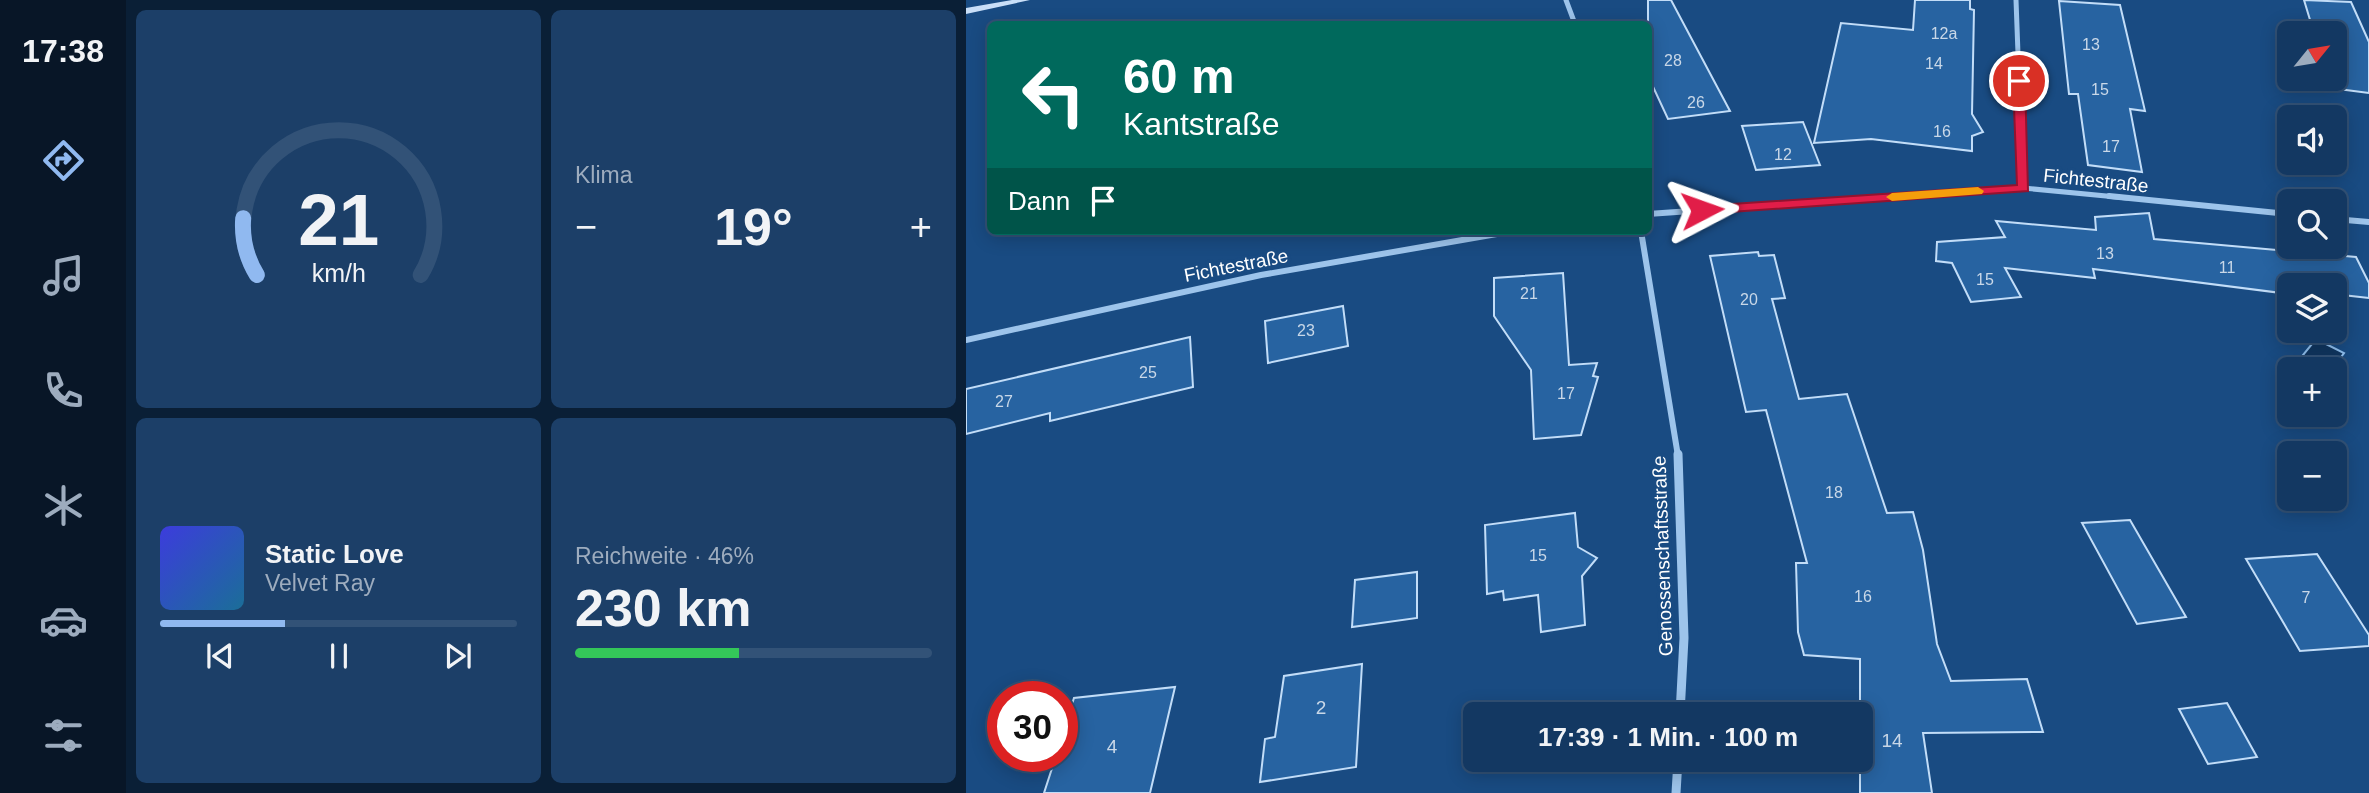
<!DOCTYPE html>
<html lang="de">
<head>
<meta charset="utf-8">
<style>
	:root { --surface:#133862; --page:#1c3f68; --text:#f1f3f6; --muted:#9dacbe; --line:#325277; --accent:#90b9f0 }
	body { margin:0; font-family:Arial,sans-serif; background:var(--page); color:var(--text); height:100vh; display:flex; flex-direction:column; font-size:26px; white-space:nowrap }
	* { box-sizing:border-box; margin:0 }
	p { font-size:23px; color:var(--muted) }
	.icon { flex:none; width:38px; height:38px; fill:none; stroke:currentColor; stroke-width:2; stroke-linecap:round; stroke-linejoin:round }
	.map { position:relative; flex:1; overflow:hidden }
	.sheet { display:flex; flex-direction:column; gap:10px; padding:10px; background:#0a1f36; width:840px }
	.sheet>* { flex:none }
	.banner { position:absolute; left:21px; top:21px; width:665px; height:214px; border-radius:10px; box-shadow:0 4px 18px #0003,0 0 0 2px var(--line); background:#00695c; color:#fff; overflow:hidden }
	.needle { width:46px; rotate:60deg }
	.controls { position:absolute; left:1311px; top:21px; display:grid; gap:14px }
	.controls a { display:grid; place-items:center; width:70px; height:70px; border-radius:10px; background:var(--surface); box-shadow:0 4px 18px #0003,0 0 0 2px var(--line); font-size:35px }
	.speed { position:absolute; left:21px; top:681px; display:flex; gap:14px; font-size:35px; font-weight:700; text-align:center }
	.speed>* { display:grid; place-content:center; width:91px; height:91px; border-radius:50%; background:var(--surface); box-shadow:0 4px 18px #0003,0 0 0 2px var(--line); line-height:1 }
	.speed .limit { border:10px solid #d22; background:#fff; color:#111 }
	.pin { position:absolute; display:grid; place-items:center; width:60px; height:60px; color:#fff; margin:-30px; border:4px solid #fff; border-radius:50%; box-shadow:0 2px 7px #0007 }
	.me { position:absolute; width:77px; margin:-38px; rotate:86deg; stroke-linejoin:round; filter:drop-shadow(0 0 5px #0008) }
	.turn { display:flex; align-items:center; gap:24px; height:147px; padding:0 21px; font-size:32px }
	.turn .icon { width:91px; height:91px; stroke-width:2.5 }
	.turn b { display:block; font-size:49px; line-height:60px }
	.then { display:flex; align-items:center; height:66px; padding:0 21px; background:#0003; gap:14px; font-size:26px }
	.big { font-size:52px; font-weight:700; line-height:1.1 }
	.sheet .widget { flex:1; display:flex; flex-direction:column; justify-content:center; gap:10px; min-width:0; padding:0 24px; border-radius:10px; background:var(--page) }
	.sheet .dial { align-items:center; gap:0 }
	.dial svg { height:182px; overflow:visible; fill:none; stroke:var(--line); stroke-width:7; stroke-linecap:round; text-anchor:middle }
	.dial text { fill:var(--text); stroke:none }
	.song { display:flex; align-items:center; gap:21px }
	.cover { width:84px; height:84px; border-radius:10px; background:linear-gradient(135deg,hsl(240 70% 55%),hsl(200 70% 35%)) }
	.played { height:7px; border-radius:4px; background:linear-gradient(90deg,var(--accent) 35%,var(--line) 35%) }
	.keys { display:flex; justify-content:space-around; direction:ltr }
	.heat { display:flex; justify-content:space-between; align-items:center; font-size:38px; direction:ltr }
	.charge { height:10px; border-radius:5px; background:linear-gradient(90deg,#34c759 46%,var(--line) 0) }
	.sheet .tiles { flex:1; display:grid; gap:10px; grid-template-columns:repeat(2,1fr) }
	.trip { position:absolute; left:497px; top:702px; width:410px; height:70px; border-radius:10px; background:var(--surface); box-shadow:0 4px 18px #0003,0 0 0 2px var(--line); font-weight:700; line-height:70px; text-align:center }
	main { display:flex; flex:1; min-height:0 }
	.menu { display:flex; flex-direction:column; width:126px; justify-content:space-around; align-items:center; background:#081627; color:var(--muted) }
	.menu .icon { width:49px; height:49px }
	.menu .current { color:var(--accent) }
	.menu b { font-size:32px; color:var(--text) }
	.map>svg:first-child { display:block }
	.water { fill:#103660; stroke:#8fbfee; stroke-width:2 }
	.building { fill:#2763a1; stroke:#c2ddf8; stroke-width:2 }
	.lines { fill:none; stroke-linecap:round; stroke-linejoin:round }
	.street-far2 { stroke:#9dc4eb; stroke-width:5 }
	.street-far1 { stroke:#9dc4eb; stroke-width:6 }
	.street { stroke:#9dc4eb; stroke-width:9 }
	.secondary { fill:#c9dff8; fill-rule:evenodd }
	.route { fill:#e11d48; stroke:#92132f; stroke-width:2 }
	.slow { fill:#f59e0b }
	.labels { text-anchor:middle; stroke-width:7; stroke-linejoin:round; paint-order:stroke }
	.number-label { font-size:16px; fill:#c9d8e8 }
	.street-label { font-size:19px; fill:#fff; stroke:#194b82 }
	.near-number-label { font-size:19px; fill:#c9d8e8 }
</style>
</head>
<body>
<main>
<nav class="menu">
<b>17:38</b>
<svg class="icon current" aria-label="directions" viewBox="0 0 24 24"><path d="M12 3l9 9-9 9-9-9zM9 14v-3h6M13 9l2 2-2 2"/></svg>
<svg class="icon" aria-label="music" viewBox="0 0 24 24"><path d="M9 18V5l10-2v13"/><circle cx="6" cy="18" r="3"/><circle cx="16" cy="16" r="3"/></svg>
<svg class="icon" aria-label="phone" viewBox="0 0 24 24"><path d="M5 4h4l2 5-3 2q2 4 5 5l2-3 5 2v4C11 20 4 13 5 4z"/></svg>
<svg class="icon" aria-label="climate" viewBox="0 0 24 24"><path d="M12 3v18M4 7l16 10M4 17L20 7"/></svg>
<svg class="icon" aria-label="car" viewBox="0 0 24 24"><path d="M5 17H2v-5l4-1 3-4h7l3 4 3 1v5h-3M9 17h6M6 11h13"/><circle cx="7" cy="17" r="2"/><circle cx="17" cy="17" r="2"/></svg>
<svg class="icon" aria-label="filters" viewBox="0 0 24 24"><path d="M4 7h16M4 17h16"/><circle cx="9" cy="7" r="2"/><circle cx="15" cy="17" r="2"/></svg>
</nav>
<section class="sheet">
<div class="tiles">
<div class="widget dial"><svg viewBox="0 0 100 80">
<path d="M14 69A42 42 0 1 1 86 69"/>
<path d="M14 69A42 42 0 0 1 8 44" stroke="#90b9f0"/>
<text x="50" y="56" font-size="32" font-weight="700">21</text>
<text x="50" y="72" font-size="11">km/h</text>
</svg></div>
<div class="widget"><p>Klima</p>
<div class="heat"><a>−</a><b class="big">19°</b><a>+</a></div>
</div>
<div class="widget">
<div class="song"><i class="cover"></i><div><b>Static Love</b><p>Velvet Ray</p></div></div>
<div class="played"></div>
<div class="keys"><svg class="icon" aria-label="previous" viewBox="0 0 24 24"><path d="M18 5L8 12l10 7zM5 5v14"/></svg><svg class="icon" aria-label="pause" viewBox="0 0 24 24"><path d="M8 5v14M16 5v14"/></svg><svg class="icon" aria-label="next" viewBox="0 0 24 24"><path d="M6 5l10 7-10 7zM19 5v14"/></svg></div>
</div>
<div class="widget"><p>Reichweite · 46%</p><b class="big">230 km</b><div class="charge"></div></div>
</div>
</section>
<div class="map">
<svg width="1403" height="793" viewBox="0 0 1403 793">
	<rect width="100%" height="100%" fill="#194b82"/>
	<polygon class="water" points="1350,339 1378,353 1366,369 1336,369 1328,366"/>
	<g class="building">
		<polygon points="682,0 705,0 764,111 702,119 682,76"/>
		<polygon points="949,0 1004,0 1004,9 1008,10 1006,114 1017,132 1006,136 1006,151 905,139 848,143 875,23 947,30"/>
		<polygon points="1338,0 1385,2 1403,42 1403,93 1365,88 1362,79 1368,79 1368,33 1348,33"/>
		<polygon points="1093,1 1154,5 1179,111 1164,109 1176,172 1122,165 1112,94 1103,94"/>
		<polygon points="837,122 854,165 790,170 776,126"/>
		<polygon points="1183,213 1188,239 1390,257 1403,283 1403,298 1376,295 1378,300 1368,299 1368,285 1323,285 1323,294 1127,269 1129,278 1039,268 1055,297 1005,302 986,263 970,261 971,242 1039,237 1030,221 1130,230 1129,217"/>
		<polygon points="792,252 793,256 808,255 819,298 806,299 833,399 881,394 921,513 947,512 957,550 971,644 985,681 1061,679 1077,732 957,733 966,793 894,793 894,659 838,655 832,632 830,563 841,563 800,410 780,412 744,256"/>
		<polygon points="597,273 603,365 631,363 627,376 632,377 615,435 568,439 565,370 528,316 528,278"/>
		<polygon points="377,306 382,346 302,363 299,321"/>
		<polygon points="224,337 227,387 84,421 84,413 0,434 0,389"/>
		<polygon points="609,513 612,547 631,558 616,576 619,625 575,632 572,595 538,600 537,591 521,594 519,525"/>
		<polygon points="1164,520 1220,617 1171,624 1116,523"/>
		<polygon points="1351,554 1403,635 1403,646 1334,651 1280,559"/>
		<polygon points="451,572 451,618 386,627 389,580"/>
		<polygon points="396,664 390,767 294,782 299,739 309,737 318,676"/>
		<polygon points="209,687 184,793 78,793 90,756 96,756 96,735 108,698"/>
		<polygon points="1261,703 1291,757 1242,764 1213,709"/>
	</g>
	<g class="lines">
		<g class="street-far2">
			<polyline points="600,0 609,24"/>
			<polyline points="1050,0 1057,188"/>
			<polyline points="911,198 1057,188 1161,198"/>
		</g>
		<g class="street-far1">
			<polyline points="1143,196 1323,214"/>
			<polyline points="682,214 936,196"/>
			<polyline points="1368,219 1403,222"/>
			<polyline points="675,231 712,456"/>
			<polyline points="0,340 295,275 548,231"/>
		</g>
		<g class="street">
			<polyline points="712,454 718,638 714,714"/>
			<polyline points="710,793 712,760"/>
		</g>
		<polygon class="secondary" points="46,0 64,0 0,14 0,8"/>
	</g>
	<polygon class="route" points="1053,78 1059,81 1062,191 736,214 729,210 736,206 1051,185 1047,81"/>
	<polygon class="slow" points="1012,187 1018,191 1016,194 926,201 920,197 926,193"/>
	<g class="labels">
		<g class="number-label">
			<text x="978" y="39">12a</text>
			<text x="1125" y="50">13</text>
			<text x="707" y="66">28</text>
			<text x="968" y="69">14</text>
			<text x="1134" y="95">15</text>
			<text x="730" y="108">26</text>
			<text x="976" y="137">16</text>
			<text x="1145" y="152">17</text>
			<text x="817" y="160">12</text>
			<text x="1139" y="259">13</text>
			<text x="1261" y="273">11</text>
			<text x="1019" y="285">15</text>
			<text x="563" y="299">21</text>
			<text x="783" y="305">20</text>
			<text x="340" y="336">23</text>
			<text x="182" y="378">25</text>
			<text x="600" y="399">17</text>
			<text x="38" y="407">27</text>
			<text x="868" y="498">18</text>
			<text x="572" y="561">15</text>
			<text x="897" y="602">16</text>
			<text x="1340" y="603">7</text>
		</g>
		<g class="street-label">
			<text transform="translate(1130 180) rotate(6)" y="7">Fichtestraße</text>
			<text transform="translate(270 265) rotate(-11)" y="7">Fichtestraße</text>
			<text transform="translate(696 556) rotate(-92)" y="7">Genossenschaftsstraße</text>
		</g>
		<g class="near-number-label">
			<text x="355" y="714">2</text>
			<text x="926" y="747">14</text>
			<text x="146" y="753">4</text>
		</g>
	</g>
</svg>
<div class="controls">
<a><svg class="needle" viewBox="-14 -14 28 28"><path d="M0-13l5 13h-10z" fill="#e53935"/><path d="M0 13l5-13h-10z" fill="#9dacbe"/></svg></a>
<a><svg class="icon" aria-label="sound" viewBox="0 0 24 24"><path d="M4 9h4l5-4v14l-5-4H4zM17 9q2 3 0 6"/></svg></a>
<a><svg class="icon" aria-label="search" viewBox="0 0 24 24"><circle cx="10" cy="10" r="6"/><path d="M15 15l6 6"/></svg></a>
<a><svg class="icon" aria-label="layers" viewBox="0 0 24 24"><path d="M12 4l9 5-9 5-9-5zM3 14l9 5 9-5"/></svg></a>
<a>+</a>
<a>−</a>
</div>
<div class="speed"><div class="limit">30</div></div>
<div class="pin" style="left:1053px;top:81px;background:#d93025"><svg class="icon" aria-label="arrive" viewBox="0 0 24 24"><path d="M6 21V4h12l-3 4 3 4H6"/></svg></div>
<svg class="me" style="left:736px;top:210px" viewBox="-20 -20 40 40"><path d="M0-17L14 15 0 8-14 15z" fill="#e11d48" stroke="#fff" stroke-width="4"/></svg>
<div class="trip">17:39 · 1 Min. · 100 m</div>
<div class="banner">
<div class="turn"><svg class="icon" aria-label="left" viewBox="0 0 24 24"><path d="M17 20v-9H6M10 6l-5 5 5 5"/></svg><div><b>60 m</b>Kantstraße</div></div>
<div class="then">Dann<svg class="icon" aria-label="arrive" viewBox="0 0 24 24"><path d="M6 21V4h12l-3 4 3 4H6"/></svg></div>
</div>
</div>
</main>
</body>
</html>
